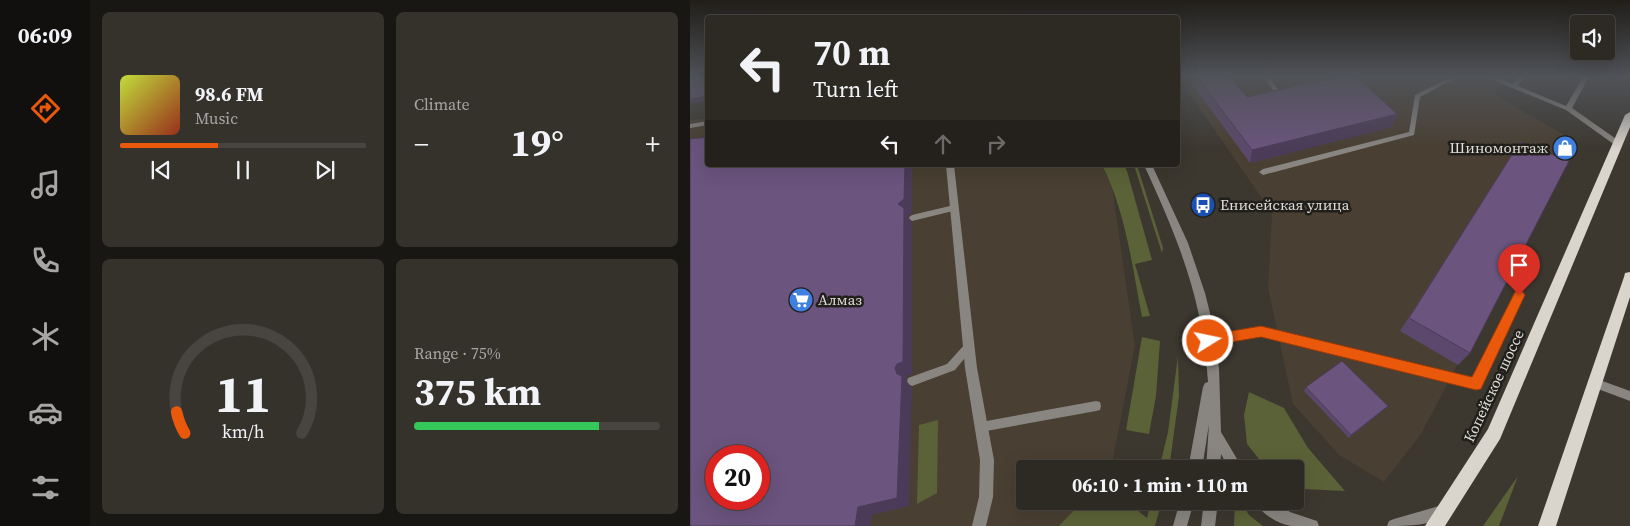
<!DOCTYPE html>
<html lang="en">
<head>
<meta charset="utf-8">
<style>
	:root { --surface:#2d2923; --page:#35312b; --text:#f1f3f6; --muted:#a7a6a6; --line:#484541; --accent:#ea580c }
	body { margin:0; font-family:"Source Serif 4",serif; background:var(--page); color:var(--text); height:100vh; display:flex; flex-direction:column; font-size:19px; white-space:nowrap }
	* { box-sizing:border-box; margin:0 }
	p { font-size:16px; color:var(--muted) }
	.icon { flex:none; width:28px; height:28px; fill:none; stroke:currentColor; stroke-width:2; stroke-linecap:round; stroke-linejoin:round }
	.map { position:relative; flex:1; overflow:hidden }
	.side { display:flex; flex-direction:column; gap:12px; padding:12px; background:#191713; width:600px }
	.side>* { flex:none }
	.hud { position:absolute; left:15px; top:15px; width:475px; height:152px; border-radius:5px; box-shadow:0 5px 20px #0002,0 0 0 1px var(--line); background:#2d2923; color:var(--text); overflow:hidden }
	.fabs { position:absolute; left:880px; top:15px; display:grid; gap:10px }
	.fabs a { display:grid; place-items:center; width:45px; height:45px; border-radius:5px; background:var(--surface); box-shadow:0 5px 20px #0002,0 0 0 1px var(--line); font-size:25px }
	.speed { position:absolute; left:15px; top:445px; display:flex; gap:10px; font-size:25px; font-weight:700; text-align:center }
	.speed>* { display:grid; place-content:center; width:65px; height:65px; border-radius:50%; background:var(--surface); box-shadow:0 5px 20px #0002,0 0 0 1px var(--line); line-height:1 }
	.speed .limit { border:8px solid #d22; background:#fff; color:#111 }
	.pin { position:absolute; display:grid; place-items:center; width:42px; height:42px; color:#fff; margin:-51px -21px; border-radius:50% 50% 50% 0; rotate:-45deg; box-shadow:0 0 5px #0007 }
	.pin .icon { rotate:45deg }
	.me { position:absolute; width:55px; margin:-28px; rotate:80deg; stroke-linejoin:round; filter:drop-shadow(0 0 4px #0008) }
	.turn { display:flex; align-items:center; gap:18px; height:105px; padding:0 25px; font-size:22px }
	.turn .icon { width:65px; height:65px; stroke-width:2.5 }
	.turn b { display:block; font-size:35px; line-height:42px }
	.lanes { display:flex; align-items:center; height:48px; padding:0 25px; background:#0003; justify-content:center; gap:25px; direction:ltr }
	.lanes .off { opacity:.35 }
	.big { font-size:38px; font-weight:700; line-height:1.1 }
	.side .card { flex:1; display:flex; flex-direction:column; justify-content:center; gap:8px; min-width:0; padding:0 18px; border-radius:8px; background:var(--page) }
	.side .dial { align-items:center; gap:0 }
	.dial svg { height:130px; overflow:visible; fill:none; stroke:var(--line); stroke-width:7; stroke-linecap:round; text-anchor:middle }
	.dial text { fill:var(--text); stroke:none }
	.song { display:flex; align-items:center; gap:15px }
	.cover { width:60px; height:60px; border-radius:8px; background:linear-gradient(135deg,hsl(70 70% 55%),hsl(10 70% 35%)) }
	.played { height:5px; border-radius:2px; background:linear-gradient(90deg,var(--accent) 40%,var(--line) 40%) }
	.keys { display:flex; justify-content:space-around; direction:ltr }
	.heat { display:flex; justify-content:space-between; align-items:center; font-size:28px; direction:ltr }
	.charge { height:8px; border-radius:4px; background:linear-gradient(90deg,#34c759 75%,var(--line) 0) }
	.side .tiles { flex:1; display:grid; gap:12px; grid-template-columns:repeat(2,1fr) }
	.trip { position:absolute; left:326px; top:460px; width:288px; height:50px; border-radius:5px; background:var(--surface); box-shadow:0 5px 20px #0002,0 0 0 1px var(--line); font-weight:700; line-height:50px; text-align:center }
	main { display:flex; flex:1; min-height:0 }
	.dock { display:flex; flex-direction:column; width:90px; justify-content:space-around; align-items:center; background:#12100e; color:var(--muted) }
	.dock .icon { width:35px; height:35px }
	.dock .on { color:var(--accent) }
	.dock b { font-size:22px; color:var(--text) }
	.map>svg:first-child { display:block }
	.built { fill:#493f32; fill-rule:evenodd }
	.green { fill:#5b6237 }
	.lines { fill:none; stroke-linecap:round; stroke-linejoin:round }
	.service { fill:#898682; fill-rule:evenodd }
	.minor { fill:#898682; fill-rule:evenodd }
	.tertiary { fill:#898682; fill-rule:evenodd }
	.primary { fill:#d9d4cc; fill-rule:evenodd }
	.wall { fill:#5c486c }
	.shaded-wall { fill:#4b3b58 }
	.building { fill:#6b547e; stroke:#4b3b58; fill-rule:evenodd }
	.route { fill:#ea580c; stroke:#983908 }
	.labels { text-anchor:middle; stroke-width:5; stroke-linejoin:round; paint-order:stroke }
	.poi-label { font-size:15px; fill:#e0ddd8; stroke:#211f1b; text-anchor:start }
	.street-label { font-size:15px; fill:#e0ddd8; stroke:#211f1b }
</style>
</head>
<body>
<main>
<nav class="dock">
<b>06:09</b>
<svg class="icon on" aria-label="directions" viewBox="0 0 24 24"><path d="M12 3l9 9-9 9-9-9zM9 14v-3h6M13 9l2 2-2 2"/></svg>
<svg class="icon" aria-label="music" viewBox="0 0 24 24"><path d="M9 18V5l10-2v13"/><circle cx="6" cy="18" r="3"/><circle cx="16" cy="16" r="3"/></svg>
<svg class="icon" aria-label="phone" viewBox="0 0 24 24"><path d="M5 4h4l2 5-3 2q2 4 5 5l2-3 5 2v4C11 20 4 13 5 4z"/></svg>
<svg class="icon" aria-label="climate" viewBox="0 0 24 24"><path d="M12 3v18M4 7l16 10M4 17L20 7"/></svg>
<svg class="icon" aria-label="car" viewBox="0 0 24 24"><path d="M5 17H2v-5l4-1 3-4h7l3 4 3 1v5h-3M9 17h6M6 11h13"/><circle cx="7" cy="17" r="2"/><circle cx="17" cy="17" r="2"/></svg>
<svg class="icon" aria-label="filters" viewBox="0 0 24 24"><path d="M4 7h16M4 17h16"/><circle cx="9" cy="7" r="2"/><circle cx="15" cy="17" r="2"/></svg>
</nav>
<section class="side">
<div class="tiles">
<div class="card">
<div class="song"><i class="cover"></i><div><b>98.6 FM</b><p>Music</p></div></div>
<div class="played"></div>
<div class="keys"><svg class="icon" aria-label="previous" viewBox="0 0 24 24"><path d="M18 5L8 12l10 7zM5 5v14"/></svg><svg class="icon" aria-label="pause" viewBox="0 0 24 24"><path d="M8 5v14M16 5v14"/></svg><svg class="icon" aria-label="next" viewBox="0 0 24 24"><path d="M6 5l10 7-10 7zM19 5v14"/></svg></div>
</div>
<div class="card"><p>Climate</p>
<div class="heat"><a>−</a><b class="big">19°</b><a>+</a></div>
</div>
<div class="card dial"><svg viewBox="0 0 100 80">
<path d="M14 69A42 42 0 1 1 86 69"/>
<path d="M14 69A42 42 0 0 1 9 56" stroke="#ea580c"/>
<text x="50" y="56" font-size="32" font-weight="700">11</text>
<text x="50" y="72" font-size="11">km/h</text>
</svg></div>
<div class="card"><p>Range · 75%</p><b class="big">375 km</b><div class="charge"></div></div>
</div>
</section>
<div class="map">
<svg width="940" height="526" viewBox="0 0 940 526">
	<rect width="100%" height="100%" fill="#3c372f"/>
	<g class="built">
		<polygon points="488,77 817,77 805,95 885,141 731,434 694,482 649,455 603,404 578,288 582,213"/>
		<path d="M17,118l1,47h393l11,21 23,160 -24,123h-86v32h79l-5,25h-409v-406zM26,456h43v43h-43z"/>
	</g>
	<g class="green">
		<path d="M412,165h22l3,6 25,89 -17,4 15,52 -8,1c-10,-51 -16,-105 -40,-152z"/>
		<polygon points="444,165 447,165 473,248 472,253"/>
		<polygon points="452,337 470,341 466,396 459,434 436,430"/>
		<polygon points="488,356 489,396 479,469 469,469 478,432"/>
		<polygon points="559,392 594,408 618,448 655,491 612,489 605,485 605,469 577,469 557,444 554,415"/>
		<polygon points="248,420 247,493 227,504 229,425"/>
		<polygon points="828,476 809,526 793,526"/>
		<polygon points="393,501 436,501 457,518 461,501 472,501 465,526 369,526"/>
		<polygon points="545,501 550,501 559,515 573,526 544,526"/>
	</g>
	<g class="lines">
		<g class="service">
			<polygon points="573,77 579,77 588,89 587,90 583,90"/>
			<polygon points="761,77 768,77 730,97 724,135 573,175 569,172 573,169 719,132 725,95"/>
			<polygon points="796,77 804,77 823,84 828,77 834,77 828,86 876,106 893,77 899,77 882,108 932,143 931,145 925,145 876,110"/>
			<polygon points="18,121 18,125 0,128 0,124"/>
			<polygon points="264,205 267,206 268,208 267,210 222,221 218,218 222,215"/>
			<polygon points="829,291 832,292 834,295 790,387 786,389 571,335 518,345 515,344 513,341 515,338 518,337 571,327 783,379 826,292"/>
			<polygon points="279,342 282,343 284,346 282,349 265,370 222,386 218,384 217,381 218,378 257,364 276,343"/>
			<polygon points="904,378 940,391 940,401 900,386 899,383 900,380"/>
			<polygon points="406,401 410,402 411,406 410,410 406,411 291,432 287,431 286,427 287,423 291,422"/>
		</g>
		<polygon class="minor" points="256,165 264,165 287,368 304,460 303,497 296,526 282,526 289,497 290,460 275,368"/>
		<g class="tertiary">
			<path d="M454,165h8l36,78 17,50 6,24 8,51 2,64 22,37h-14l-8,-15 -1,15h-14l3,-45 -7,45h-14l15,-82 2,-4 3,-1c-5,-83 -30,-143 -64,-217z"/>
			<polygon points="490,501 504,501 497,526 483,526"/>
			<polygon points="514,501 528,501 525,526 511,526"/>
			<path d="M565,501h17l18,11 27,9 2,5c-9,0 -19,0 -28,0 -13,-2 -31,-13 -36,-25z"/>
			<path d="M756,504l5,2 2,5 -2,5c-22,9 -40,10 -64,10l2,-5 5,-2z"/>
		</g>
		<g class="primary">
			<polygon points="940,112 940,127 810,439 755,526 735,526 798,429 935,115"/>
			<polygon points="940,272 940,297 866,526 848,526 934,277 935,273"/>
		</g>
	</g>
	<g class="wall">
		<polygon points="497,77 540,77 557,97 707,114 702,127 560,163"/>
		<polygon points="830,142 780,353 768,365 710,331"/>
		<polygon points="616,387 698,406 695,409 659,438 614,391"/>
	</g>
	<g class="shaded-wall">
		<polygon points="18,96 18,101 0,103 0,99"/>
		<polygon points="707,114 702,127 560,163 562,150"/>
		<polygon points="215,165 222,165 222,213 218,216 222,223 222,374 217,376 216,380 222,388 219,506 182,515 180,526 165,526 168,507 207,374 205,368 208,204"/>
		<polygon points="698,406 695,409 659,438 661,435"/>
	</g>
	<g class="building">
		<polygon points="0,77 18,77 18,96 0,99"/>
		<polygon points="507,77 540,77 557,97 647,77 667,77 707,114 562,150"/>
		<path d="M18,137v28h197l-1,34 -6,5 6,4 -1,154 -6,2 -2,4 2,6 5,2 -5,122 -39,9 -3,19h-165v-387zM26,456h43v43h-43z"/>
		<polygon points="830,142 879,161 780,353 719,318"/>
		<polygon points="652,361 698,406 661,435 616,387"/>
	</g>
	<linearGradient id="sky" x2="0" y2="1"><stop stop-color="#211e1a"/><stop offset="0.51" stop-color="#505358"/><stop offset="1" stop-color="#505358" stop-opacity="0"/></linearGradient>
	<rect width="940" height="150" fill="url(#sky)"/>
	<polygon class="route" points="829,290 833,292 835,295 791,389 786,390 571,337 518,346 513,345 512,341 513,337 518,335 571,326 782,377 825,292"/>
	<defs>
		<symbol id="shop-disc" viewBox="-11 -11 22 22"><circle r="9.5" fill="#3f7fe0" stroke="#211f1b"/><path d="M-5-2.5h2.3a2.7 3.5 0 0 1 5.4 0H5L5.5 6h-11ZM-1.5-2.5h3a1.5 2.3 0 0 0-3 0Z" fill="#fff"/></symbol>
		<symbol id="bus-disc" viewBox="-11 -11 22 22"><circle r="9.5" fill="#1a4fb4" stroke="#211f1b"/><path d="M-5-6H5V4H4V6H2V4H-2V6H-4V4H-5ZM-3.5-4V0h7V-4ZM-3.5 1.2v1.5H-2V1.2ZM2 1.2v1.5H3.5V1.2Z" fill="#fff"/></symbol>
		<symbol id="supermarket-disc" viewBox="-11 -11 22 22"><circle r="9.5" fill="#3f7fe0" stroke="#211f1b"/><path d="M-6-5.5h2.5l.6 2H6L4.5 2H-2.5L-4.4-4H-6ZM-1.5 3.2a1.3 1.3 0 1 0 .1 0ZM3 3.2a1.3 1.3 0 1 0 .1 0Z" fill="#fff"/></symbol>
	</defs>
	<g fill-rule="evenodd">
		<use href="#shop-disc" x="861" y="134" width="28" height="28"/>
		<use href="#bus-disc" x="499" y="191" width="28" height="28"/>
		<use href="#supermarket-disc" x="97" y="286" width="28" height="28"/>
	</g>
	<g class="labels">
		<g class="poi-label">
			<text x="858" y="153" text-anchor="end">Шиномонтаж</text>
			<text x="530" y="210">Енисейская улица</text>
			<text x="128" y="305">Алмаз</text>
		</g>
		<g class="street-label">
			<text transform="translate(804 386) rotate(-65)" y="5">Копейское шоссе</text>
		</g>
	</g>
</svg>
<div class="fabs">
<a><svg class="icon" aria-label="sound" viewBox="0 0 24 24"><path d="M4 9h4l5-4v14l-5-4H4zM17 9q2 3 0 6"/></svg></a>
</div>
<div class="speed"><div class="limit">20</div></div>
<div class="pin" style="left:829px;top:295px;background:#d93025"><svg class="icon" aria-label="arrive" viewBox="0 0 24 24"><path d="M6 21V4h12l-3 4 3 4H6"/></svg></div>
<svg class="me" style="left:518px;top:341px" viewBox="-20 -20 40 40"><circle r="17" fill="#ea580c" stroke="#fff" stroke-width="3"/><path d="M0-11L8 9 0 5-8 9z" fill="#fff"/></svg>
<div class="trip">06:10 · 1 min · 110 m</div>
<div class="hud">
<div class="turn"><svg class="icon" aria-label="left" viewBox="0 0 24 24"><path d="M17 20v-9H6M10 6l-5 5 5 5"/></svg><div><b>70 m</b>Turn left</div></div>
<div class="lanes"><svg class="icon" aria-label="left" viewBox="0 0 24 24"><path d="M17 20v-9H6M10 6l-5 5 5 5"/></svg><svg class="icon off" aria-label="ahead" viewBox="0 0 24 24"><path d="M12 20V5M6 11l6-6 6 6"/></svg><svg class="icon off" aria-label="right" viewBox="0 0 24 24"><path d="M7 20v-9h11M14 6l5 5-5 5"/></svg></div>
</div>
</div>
</main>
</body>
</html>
